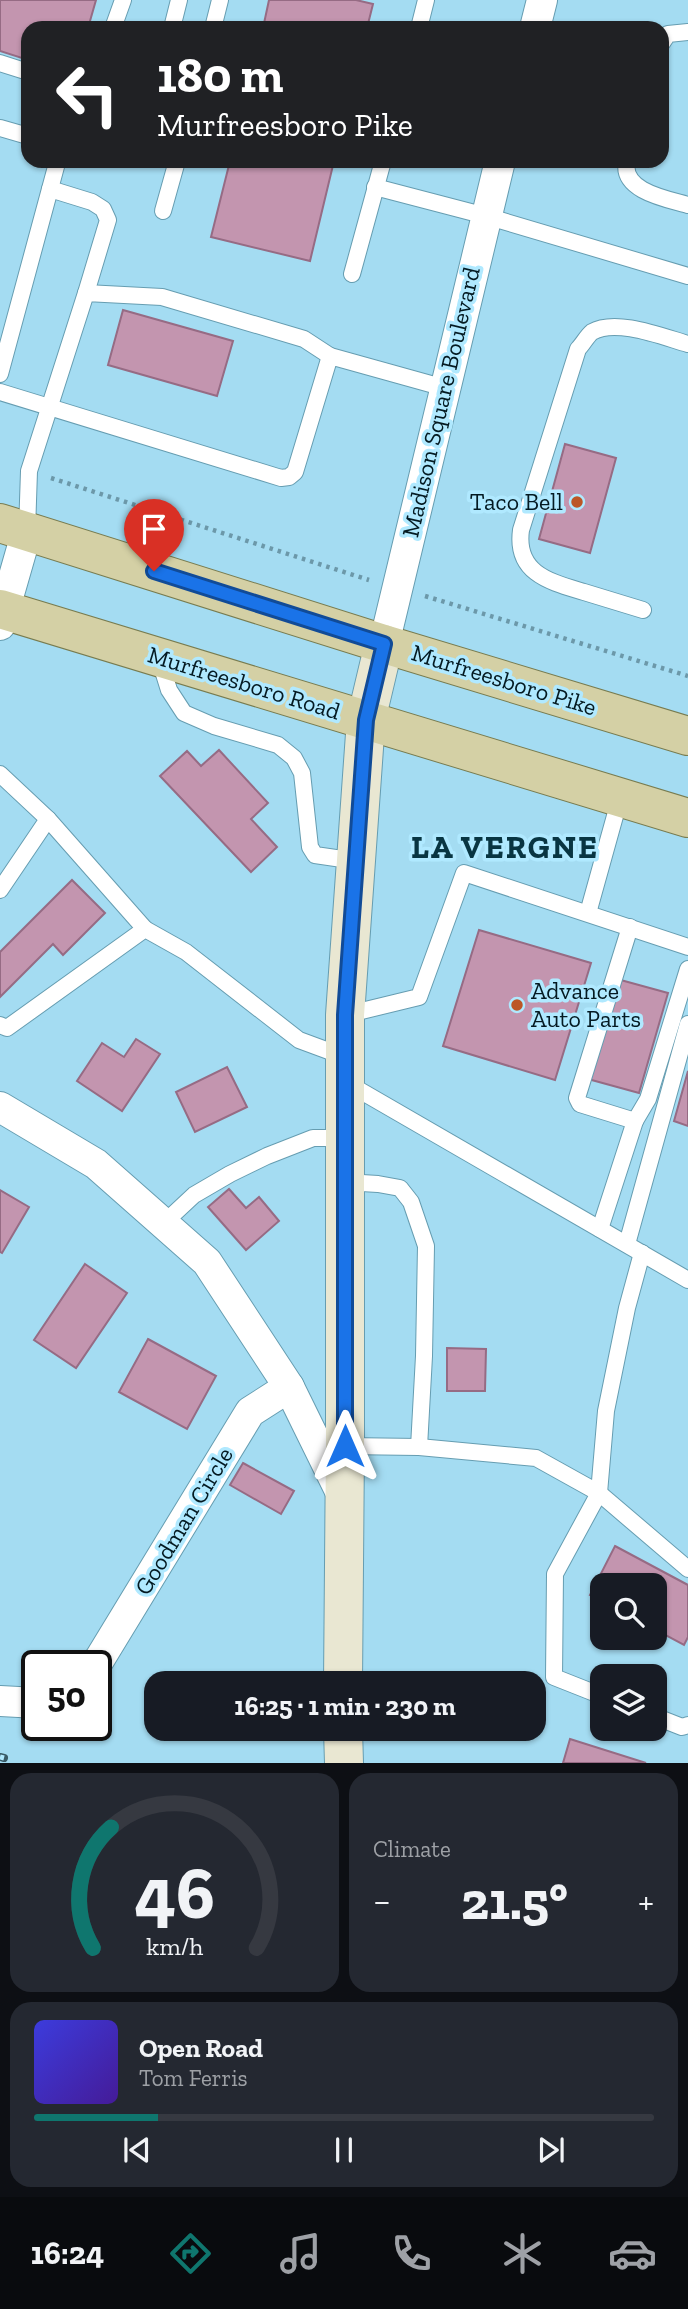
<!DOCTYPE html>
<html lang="en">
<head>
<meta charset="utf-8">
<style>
	:root { --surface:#171b24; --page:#242831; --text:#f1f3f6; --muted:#9ea1a6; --line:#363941; --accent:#0f766e }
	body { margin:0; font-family:"Zilla Slab",serif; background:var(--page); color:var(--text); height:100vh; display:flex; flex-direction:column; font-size:26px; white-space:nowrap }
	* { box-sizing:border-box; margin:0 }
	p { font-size:23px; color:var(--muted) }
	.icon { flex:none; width:38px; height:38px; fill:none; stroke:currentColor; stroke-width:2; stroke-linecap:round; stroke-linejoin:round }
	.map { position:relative; height:1763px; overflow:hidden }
	.sheet { display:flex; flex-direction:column; gap:10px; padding:10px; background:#0d0f14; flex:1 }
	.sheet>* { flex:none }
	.guide { position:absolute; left:21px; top:21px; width:648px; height:147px; border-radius:21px; box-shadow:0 2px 5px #0004; background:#202124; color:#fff; overflow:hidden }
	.controls { position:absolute; left:590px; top:1573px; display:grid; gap:14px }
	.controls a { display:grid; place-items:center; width:77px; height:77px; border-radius:14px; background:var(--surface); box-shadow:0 2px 5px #0004; font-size:35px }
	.speed { position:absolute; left:21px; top:1650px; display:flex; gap:14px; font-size:35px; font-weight:700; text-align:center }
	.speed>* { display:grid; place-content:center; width:91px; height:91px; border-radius:50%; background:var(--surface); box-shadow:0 2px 5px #0004; line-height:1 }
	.speed .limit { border:4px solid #111; border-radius:10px; background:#fff; color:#111 }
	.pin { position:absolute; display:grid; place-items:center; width:60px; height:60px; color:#fff; margin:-72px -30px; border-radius:50% 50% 50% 0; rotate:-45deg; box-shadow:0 0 7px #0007 }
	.pin .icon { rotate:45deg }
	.me { position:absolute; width:77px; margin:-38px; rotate:0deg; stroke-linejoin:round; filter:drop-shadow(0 0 5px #0008) }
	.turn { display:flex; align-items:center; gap:24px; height:147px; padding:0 21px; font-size:32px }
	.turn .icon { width:91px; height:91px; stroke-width:2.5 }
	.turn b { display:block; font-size:49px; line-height:60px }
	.big { font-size:52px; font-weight:700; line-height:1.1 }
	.sheet .widget { flex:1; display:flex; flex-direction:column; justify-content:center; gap:10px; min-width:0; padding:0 24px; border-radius:21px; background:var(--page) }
	.sheet .dial { align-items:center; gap:0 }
	.dial svg { height:182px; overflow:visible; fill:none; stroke:var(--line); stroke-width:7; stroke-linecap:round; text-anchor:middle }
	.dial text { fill:var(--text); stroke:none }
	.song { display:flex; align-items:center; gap:21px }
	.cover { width:84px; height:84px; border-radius:10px; background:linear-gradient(135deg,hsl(240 70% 55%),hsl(260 70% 35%)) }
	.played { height:7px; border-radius:4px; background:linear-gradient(90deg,var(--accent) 20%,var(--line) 20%) }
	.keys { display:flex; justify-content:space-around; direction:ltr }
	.heat { display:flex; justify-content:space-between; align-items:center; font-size:38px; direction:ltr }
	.sheet .tiles { flex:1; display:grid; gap:10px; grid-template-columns:1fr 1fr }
	.widget:last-child { grid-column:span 2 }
	.trip { position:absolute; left:144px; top:1671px; width:402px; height:70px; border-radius:21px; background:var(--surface); box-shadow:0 2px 5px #0004; font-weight:700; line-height:70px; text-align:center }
	.dock { display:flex; height:112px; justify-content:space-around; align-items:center; background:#090b0e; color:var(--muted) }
	.dock .icon { width:49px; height:49px }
	.dock .current { color:var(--accent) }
	.dock b { font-size:32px; color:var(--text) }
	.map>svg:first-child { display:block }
	.building { fill:#c395af; stroke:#966b84; stroke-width:2 }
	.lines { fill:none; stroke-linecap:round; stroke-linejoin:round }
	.service-casing { stroke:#669db1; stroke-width:18 }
	.minor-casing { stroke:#669db1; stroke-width:32 }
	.secondary-casing { stroke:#669db1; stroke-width:40 }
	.primary-casing { stroke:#787c50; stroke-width:40 }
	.path { stroke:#6c98a9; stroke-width:4.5; stroke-dasharray:3.5 5; stroke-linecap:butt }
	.service { stroke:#fff; stroke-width:16 }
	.minor { stroke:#fff; stroke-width:30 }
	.secondary { stroke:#e9e7d2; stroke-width:38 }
	.primary { stroke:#d4d0a5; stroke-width:38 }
	.rail-casing { stroke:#395b67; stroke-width:8 }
	.rail { stroke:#b0e9ff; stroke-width:5; stroke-dasharray:16; stroke-linecap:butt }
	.route-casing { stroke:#114b97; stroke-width:18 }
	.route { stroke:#1a73e8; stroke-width:12 }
	.poi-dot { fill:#bc5626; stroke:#b0e9ff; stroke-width:2.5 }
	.labels { text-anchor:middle; stroke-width:7; stroke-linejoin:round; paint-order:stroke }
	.street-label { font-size:24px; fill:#041a22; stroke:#b0e9ff }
	.poi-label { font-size:24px; fill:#041a22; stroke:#b0e9ff; text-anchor:end }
	.district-label { font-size:32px; font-weight:bold; letter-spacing:2px; fill:#083542; stroke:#b0e9ff }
</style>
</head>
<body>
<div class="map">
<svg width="688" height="1763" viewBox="0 0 688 1763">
	<rect width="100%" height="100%" fill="#a4dcf2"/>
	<g class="building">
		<polygon points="0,0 96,0 88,28 28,28 28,60 0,51"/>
		<polygon points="269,0 356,0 373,4 367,28 263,28"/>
		<polygon points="230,161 334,161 310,261 211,237"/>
		<polygon points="123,310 233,341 217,396 108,365"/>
		<polygon points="565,444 616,458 590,553 539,539"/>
		<polygon points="219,750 268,803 251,819 277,847 251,872 160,776 187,751 201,766"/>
		<polygon points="72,880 105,913 63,955 53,944 0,997 0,952"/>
		<polygon points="479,930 591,963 555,1080 443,1046"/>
		<polygon points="617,979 668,993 639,1093 588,1079"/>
		<polygon points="136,1039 160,1054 122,1111 77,1081 102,1043 124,1057"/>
		<polygon points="227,1067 247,1107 195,1132 176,1092"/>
		<polygon points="688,1071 688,1126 674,1121"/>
		<polygon points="229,1189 246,1208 259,1197 279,1221 246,1250 208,1207"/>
		<polygon points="0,1190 29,1207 2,1253 0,1252"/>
		<polygon points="85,1264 127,1293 76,1368 34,1340"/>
		<polygon points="148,1339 216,1376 187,1429 119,1392"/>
		<polygon points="447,1348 486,1349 485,1391 447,1391"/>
		<polygon points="243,1463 294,1491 281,1514 230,1485"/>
		<polygon points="615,1546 688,1585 688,1637 684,1645 654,1629 654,1586 602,1586 602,1601 590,1595"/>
		<polygon points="570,1739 646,1763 563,1763"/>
	</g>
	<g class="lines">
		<defs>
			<g id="service">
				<polyline points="113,28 123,0"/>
				<polyline points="172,28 179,0"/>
				<polyline points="213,28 220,0"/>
				<polyline points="419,28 426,0"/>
				<polyline points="662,43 668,34 688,32"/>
				<polyline points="0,63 28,72"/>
				<polyline points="0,128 28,136"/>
				<path d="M627,161c-7,30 40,38 61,44"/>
				<polyline points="375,187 486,216 688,276"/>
				<polyline points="50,189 92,202 103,209 108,220 86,293"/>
				<polyline points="163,211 177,161"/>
				<polyline points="352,274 383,161"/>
				<polyline points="0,374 57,163 56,161"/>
				<polyline points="0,392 281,478 289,477 295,472 330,356 445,388"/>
				<polyline points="27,531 29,471 86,293 162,297 304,339 330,356"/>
				<path d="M643,610c-20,-6 -39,-12 -59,-18 -33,-10 -69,-18 -63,-62l57,-181c5,-5 9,-13 14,-17 24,-14 71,5 96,12"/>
				<polyline points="159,658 169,690 184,713 214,726 278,745 294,758 302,773 310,847 315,855 356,861"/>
				<polyline points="0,774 48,819 0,890"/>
				<polyline points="48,819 145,929"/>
				<polyline points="588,913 620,798"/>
				<polyline points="345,1015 419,997 464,873 688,947"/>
				<polyline points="0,1025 7,1028 145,929 186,952 299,1040 345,1057"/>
				<polyline points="347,1083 688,1280"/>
				<polyline points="635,1121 648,1099 688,969"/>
				<polyline points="345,1182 378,1184 400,1188 411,1202 426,1246 424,1356 419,1447"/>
				<polyline points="164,1223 194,1195 230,1174 267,1156 313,1138 345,1138"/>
				<polyline points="600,1229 635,1121 580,1104 577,1098 630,927"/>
				<polyline points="627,1244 688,1024"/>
				<polyline points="345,1446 419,1447 536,1458 599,1493 688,1569"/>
				<polyline points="602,1696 554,1677 555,1574 599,1493 606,1411 627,1308 642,1253"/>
				<polyline points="654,1716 682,1727 688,1725"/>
			</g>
			<g id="minor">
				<polyline points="535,28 542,0"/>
				<polyline points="0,625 27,531"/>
				<polyline points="384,644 500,161"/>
				<polyline points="0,1107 96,1164 207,1262 289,1387 343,1497"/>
				<polyline points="92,1666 99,1660 250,1412 289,1387"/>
				<polyline points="0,1701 37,1703"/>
			</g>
			<g id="secondary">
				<polyline points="343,1684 345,1446 345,1015 366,720 384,644"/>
				<polyline points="343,1729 344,1763"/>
			</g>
			<g id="primary">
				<polyline points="0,523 384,644 688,736"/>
				<polyline points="0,609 688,818"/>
			</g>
		</defs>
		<use href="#service" class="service-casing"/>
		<use href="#minor" class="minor-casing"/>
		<use href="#secondary" class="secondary-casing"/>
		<use href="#primary" class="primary-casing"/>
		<g class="path">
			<polyline points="51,478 369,580"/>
			<polyline points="425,596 688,676"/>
		</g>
		<use href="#service" class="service"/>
		<use href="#minor" class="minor"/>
		<use href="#secondary" class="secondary"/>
		<use href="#primary" class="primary"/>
		<defs>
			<polyline id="rail" points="0,1757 4,1758"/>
		</defs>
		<use href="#rail" class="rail-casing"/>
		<use href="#rail" class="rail"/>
	</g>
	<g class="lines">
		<defs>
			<polyline id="route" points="154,571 384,644 366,720 345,1015 345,1446"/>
		</defs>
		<use href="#route" class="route-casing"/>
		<use href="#route" class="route"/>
	</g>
	<g class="poi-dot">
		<circle cx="577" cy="502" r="7"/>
		<circle cx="517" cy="1005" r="7"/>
	</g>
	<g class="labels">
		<g class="street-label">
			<text transform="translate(441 402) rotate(-77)" y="8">Madison Square Boulevard</text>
			<text transform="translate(504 680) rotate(17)" y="8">Murfreesboro Pike</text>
			<text transform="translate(244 683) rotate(17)" y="8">Murfreesboro Road</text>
			<text transform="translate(184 1521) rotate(-59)" y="8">Goodman Circle</text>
		</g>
		<g class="poi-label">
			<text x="563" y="510">Taco Bell</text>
			<text x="531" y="999" text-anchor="start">Advance<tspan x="531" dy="28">Auto Parts</tspan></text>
		</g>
		<g class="district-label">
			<text x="505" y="858">LA VERGNE</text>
		</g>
	</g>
</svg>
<div class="controls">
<a><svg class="icon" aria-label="search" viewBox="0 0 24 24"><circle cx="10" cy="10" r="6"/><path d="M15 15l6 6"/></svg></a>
<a><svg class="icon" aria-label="layers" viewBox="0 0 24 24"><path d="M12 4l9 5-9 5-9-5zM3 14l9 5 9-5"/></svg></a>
</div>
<div class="speed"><div class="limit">50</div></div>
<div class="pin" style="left:154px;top:571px;background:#d93025"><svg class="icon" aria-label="arrive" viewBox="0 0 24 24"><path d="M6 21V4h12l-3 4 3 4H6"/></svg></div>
<svg class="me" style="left:345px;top:1446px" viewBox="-20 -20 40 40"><path d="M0-17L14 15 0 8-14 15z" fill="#1a73e8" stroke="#fff" stroke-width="4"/></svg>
<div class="trip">16:25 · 1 min · 230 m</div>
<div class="guide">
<div class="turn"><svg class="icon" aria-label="left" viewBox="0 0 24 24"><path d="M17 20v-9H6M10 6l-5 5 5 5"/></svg><div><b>180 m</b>Murfreesboro Pike</div></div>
</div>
</div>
<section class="sheet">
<div class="tiles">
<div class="widget dial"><svg viewBox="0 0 100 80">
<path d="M14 69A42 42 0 1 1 86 69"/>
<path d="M14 69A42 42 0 0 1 22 16" stroke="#0f766e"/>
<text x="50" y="56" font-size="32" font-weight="700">46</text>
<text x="50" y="72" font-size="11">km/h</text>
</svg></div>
<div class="widget"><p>Climate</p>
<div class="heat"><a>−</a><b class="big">21.5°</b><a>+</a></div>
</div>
<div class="widget">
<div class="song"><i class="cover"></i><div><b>Open Road</b><p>Tom Ferris</p></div></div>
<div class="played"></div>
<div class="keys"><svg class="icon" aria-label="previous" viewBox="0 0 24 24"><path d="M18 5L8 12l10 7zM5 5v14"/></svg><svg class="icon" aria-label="pause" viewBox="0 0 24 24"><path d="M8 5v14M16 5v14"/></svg><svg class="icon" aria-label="next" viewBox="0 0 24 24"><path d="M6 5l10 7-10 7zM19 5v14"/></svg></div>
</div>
</div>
</section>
<nav class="dock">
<b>16:24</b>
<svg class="icon current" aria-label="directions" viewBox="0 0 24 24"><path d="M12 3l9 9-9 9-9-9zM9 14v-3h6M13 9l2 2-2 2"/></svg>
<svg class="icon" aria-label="music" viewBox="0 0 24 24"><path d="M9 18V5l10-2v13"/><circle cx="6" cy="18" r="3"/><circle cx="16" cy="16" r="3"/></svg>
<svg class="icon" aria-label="phone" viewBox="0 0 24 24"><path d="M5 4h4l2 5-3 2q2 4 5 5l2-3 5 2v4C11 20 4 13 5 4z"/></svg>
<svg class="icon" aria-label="climate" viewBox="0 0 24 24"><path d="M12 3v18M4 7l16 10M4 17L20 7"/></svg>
<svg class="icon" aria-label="car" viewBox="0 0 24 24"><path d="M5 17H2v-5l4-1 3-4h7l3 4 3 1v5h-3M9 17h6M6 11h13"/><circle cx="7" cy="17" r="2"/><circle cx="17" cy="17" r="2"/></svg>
</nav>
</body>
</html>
